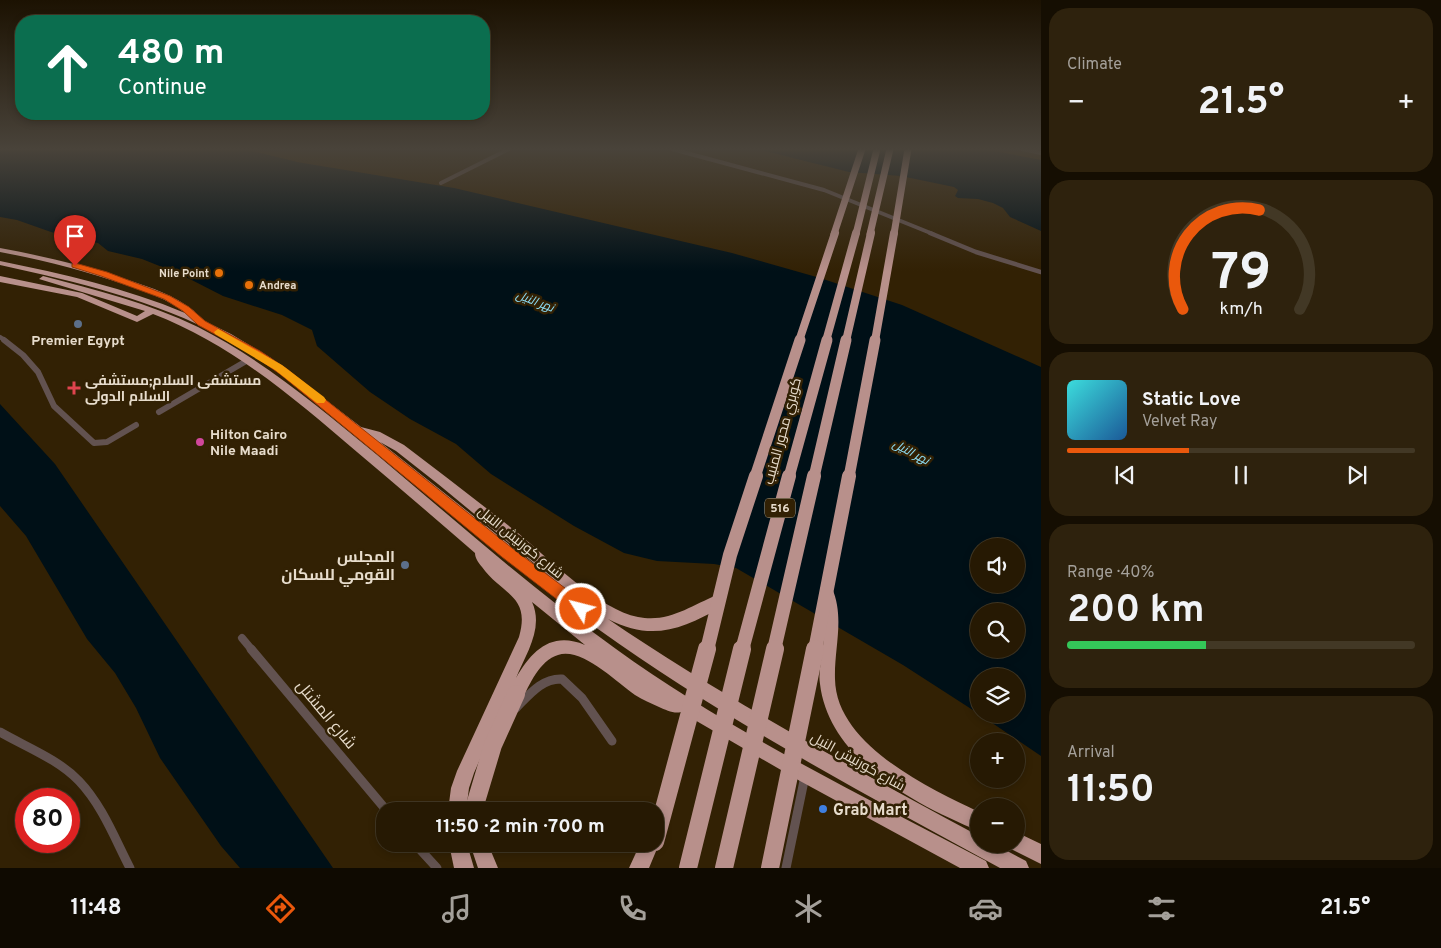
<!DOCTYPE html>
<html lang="en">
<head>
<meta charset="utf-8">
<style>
	:root { --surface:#261903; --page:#2e220d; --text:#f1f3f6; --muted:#a4a09a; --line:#423825; --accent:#ea580c }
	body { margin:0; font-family:Overpass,Cairo,sans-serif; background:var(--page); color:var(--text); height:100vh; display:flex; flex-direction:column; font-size:19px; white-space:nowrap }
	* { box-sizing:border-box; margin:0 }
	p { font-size:16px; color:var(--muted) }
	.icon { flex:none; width:28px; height:28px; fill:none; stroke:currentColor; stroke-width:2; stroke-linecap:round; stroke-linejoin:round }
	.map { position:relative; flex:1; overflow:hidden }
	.side { display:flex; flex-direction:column; gap:8px; padding:8px; background:#150e02; width:400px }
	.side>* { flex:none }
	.guide { position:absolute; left:15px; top:15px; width:475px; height:105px; border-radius:20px; box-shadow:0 2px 8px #0003,0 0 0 1px var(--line); background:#0b6e4f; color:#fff; overflow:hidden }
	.fabs { position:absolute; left:970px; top:538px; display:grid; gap:10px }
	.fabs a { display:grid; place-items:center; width:55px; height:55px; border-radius:50%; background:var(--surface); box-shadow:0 2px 8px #0003,0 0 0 1px var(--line); font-size:25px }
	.speed { position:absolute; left:15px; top:788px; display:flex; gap:10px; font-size:25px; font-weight:700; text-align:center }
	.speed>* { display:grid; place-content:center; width:65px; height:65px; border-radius:50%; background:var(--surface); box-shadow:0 2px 8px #0003,0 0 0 1px var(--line); line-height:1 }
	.speed .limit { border:8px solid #d22; background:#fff; color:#111 }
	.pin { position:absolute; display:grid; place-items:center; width:42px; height:42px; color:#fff; margin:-51px -21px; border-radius:50% 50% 50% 0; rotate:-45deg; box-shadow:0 0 5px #0007 }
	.pin .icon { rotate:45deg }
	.me { position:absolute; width:55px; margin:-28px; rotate:306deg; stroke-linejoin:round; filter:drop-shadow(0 0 4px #0008) }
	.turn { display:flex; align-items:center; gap:18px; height:105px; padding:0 20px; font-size:22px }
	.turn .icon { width:65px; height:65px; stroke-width:2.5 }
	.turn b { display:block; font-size:35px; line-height:42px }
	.big { font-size:38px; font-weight:700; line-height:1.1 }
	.side .widget { flex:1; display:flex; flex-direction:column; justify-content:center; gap:8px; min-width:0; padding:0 18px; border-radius:20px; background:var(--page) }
	.side .dial { align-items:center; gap:0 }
	.dial svg { height:130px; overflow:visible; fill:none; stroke:var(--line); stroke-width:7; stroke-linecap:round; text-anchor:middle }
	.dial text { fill:var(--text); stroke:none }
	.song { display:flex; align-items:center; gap:15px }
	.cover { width:60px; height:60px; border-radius:8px; background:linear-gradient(135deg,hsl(180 70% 55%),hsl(210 70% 35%)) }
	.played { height:5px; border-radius:2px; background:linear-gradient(90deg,var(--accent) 35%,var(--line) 35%) }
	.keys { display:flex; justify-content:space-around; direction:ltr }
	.heat { display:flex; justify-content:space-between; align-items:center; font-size:28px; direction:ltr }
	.charge { height:8px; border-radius:4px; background:linear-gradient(90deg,#34c759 40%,var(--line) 0) }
	.trip { position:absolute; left:376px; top:802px; width:288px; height:50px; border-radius:20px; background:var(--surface); box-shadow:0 2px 8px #0003,0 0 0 1px var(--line); font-weight:700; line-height:50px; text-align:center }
	.menu { display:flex; height:80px; justify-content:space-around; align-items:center; background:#0f0a01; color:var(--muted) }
	.menu .icon { width:35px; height:35px }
	.menu .on { color:var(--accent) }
	.menu b { font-size:22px; color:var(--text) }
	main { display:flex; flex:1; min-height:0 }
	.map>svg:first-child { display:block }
	.water { fill:#001017; fill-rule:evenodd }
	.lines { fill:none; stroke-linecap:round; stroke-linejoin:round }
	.street-far4 { stroke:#625250; stroke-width:4 }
	.street-far3 { stroke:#625250; stroke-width:4.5 }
	.street-far2 { stroke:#625250; stroke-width:6 }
	.street-far1 { stroke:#625250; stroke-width:8 }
	.street { stroke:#625250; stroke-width:9 }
	.highway { fill:#b8908b; fill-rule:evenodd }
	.highway-bridge-far4 { stroke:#b8908b; stroke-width:7 }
	.highway-bridge-far3 { stroke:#b8908b; stroke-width:8 }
	.highway-bridge-far2 { stroke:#b8908b; stroke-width:11 }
	.highway-bridge-far1 { stroke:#b8908b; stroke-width:14 }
	.highway-bridge { stroke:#b8908b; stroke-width:18 }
	.route { fill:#ea580c; stroke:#983908 }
	.slow { fill:#f59e0b }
	.food-dot { fill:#e8710a; stroke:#322104; stroke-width:2 }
	.service-dot { fill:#5c6f8a; stroke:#322104; stroke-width:2 }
	.health-dot { fill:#e0444e; stroke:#322104; stroke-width:2 }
	.hotel-dot { fill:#d1479c; stroke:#322104; stroke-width:2 }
	.shop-dot { fill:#3f7fe0; stroke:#322104; stroke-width:2 }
	.labels { text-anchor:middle; stroke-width:5; stroke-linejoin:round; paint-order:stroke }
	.far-poi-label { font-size:11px; font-weight:bold; fill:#e7dccc; stroke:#322104; text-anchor:end }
	.far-water-label { font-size:12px; font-style:italic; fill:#8fe2fc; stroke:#322104 }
	.shield { fill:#322104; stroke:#b1a490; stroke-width:1 }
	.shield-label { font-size:12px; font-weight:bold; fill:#e7dccc }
	.poi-label { font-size:14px; font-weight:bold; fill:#e7dccc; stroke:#322104; text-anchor:start }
	.street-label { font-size:14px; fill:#e7dccc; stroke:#322104 }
	.near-poi-label { font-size:16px; font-weight:bold; fill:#e7dccc; stroke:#322104; text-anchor:end }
	.near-street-label { font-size:16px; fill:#e7dccc; stroke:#322104 }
</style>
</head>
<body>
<main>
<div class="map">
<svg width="1041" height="868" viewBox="0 0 1041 868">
	<rect width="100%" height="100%" fill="#322104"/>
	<g class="water">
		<path d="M0,149h245l52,13 157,26 278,65 88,25 82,27 139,62v389l-62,-42h37v-38h-37v38l-76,-49 -167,-97 -22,-4 -57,-3 -33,-8 -50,-27 -83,-52 -35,-30 -46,-25 -40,-27 -53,-46 -5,-16 -30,-15 -59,-19 -41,-21 -40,-16 -34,-8 -10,-8 -47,-11 -34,-12 -17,-3zM979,546h37v38h-37zM979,611h37v38h-37z"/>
		<polygon points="757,149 984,149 1041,160 1041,231 1010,217 1003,208 993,203 978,199 958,198 955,196 958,190 954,187 901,176 849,172"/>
		<polygon points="0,404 55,464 333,868 240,868 221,846 160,758 136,708 115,673 87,639 26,536 0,506"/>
	</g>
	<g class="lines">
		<g class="street-far4">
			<polyline points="672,149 824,190 933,234"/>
			<polyline points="1022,149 1041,153"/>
			<polyline points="441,183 509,149"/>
		</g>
		<g class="street-far3">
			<polyline points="930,233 976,252 1041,272"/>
			<polyline points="0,337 6,341"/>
		</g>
		<g class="street-far2">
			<polyline points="4,340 23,355 38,372 54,406 94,443 107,442 136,425"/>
			<polyline points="159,412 248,360"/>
		</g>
		<polyline class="street-far1" points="242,638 252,650"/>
		<g class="street">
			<polyline points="251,649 387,811"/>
			<path d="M516,708c13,-13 26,-30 46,-29l20,19 30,43"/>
			<path d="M0,732c26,15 58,27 79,49 23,24 36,58 51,87"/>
			<polyline points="415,844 437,868"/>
			<polyline points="786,868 805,776"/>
		</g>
		<g class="highway">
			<path d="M0,248c43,8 86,18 128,32 24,8 46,15 66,31l1,2 -3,2 39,19 40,24 90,69 19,5 24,13c38,29 76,58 114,88 30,25 82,77 120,84 31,6 52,-11 79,-22l5,2 2,5 -2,5c-40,22 -70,35 -114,12 119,81 245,149 371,217v8h15l32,17 3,7h-29c-137,-75 -275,-148 -402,-239 -76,-54 -147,-114 -218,-174 -49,-41 -98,-86 -155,-117 -70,-38 -148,-56 -225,-73v-4c63,13 126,27 185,52 -17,-14 -38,-21 -59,-28 -41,-14 -83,-25 -126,-33zM380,442l16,9 42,33 120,99z"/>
			<path d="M0,276l82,17 55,23 8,-5 -106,-32 4,-3c53,14 106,27 155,51 65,33 121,80 178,127 79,66 156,135 240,195 115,83 245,146 370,212l3,7h-29l-160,-87 -119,-69c-7,2 -15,-2 -22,-5 -8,-4 -16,-7 -24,-12 -19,-13 -53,-48 -77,-40 -18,5 -29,30 -36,45l-6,2 -6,-2 -2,-5 -34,78 -5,15 -3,23h-18l3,-23 6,-17 62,-134c12,-42 -17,-42 -37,-70 -4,-5 -7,-9 -7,-14 -39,-34 -79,-68 -118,-101 -63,-54 -126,-108 -204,-138l-16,8 -60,-25 -77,-15zM532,602l53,43c-33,-14 -53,5 -69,33 10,-24 28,-50 16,-76z"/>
			<path d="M827,587l5,1c13,30 2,60 3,91 1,66 94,109 144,133v19c-63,-26 -150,-71 -159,-147 -2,-12 2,-25 3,-38 2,-18 1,-36 -3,-53l2,-5z"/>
			<polygon points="1016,832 1041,844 1041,864 1009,848 1008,844 1016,844"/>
			<polygon points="655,837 659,844 649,868 629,868 640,844 655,844"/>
			<polygon points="449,844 467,844 474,868 454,868"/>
			<polygon points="470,844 488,844 498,868 478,868"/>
		</g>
		<g class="highway-bridge-far4">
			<polyline points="834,234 862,149"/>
			<polyline points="856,234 877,149"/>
			<polyline points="870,234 890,149"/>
			<polyline points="894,234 908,149"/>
		</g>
		<g class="highway-bridge-far3">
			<polyline points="799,341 835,233"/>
			<polyline points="826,341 856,233"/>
			<polyline points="846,341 871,233"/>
			<polyline points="875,341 894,233"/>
		</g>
		<g class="highway-bridge-far2">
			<polyline points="755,477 800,340"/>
			<polyline points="789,477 827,340"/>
			<polyline points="814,477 846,340"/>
			<polyline points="849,477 875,340"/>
		</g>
		<g class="highway-bridge-far1">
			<polyline points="707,650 730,555 756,476"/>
			<polyline points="742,650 789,476"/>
			<polyline points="774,650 814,476"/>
			<polyline points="815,650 849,476"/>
		</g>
		<g class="highway-bridge">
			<polyline points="475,811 475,805 493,745 516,694"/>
			<polyline points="655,842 707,649"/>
			<polyline points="688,868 742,649"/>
			<polyline points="724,868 775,649"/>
			<polyline points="770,868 815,649"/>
		</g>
	</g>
	<linearGradient id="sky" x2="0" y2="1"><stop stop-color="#1c1202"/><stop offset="0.55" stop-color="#49433a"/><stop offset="1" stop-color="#49433a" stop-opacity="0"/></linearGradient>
	<rect width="1041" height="271" fill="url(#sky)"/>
	<polygon class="route" points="75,263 107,272 170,296 189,307 205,321 260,351 287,369 512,548 586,604 588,609 586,614 581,616 576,614 502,557 280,374 253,355 198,325 183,311 164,299 101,276 72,267 72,264"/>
	<polygon class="slow" points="218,329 282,365 324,397 326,400 324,403 317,403 275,370 215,334 214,332"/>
	<g class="food-dot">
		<circle cx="219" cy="273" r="5"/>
		<circle cx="249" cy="285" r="5"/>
	</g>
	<g class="service-dot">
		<circle cx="78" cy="324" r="5"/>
		<circle cx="405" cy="565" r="5"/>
	</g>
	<path class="health-dot" d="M71.5 380.5h5v5h5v5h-5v5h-5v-5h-5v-5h5z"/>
	<circle class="hotel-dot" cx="200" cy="442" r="5"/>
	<circle class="shop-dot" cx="823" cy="809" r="5"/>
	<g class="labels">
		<g class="far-poi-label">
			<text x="209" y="277">Nile Point</text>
			<text x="259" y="289" text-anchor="start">Andrea</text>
		</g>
		<g class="far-water-label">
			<text transform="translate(535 301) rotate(21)" y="4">نهر النيل</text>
			<text transform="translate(911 452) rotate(28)" y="4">نهر النيل</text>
		</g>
		<rect class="shield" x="765" y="498.5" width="30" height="19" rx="4"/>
		<g class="shield-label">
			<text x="780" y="512">516</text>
		</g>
		<g class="poi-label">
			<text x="78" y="345" text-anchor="middle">Premier Egypt</text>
			<text x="85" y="385">مستشفى السلام;مستشفى<tspan x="85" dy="16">السلام الدولى</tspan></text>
			<text x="210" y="439">Hilton Cairo<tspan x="210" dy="16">Nile Maadi</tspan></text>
		</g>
		<g class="street-label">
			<text transform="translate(782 431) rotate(-75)" y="5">كوبري محور المنيب</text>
			<text transform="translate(521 542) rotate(39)" y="5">شارع كورنيش النيل</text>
			<text transform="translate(858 761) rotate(29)" y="5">شارع كورنيش النيل</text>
		</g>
		<g class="near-poi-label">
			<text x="395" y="562">المجلس<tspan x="395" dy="18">القومي للسكان</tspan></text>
			<text x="833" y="815" text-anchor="start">Grab Mart</text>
		</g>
		<g class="near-street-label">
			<text transform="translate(327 714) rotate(50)" y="6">شارع المشتل</text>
		</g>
	</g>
</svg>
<div class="fabs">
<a><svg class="icon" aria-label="sound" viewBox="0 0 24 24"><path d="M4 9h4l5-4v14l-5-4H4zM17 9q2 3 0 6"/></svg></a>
<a><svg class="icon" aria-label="search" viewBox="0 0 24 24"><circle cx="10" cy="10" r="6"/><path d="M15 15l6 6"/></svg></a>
<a><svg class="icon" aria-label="layers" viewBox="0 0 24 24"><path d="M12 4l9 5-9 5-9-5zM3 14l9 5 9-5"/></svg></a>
<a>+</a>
<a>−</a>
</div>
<div class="speed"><div class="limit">80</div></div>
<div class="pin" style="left:75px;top:266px;background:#d93025"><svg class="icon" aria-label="arrive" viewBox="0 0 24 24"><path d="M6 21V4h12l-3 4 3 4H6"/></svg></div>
<svg class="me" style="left:581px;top:609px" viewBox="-20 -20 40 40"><circle r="17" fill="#ea580c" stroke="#fff" stroke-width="3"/><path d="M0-11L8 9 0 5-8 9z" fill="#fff"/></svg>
<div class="trip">11:50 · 2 min · 700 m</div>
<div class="guide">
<div class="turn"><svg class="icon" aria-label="ahead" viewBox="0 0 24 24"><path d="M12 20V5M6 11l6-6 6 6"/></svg><div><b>480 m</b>Continue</div></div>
</div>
</div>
<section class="side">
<div class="widget"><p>Climate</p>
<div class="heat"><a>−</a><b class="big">21.5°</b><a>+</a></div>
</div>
<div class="widget dial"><svg viewBox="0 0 100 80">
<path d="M14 69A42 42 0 1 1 86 69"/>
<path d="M14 69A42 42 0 0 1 61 8" stroke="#ea580c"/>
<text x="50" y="56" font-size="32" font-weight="700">79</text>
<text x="50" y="72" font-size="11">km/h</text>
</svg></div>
<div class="widget">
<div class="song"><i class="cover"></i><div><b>Static Love</b><p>Velvet Ray</p></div></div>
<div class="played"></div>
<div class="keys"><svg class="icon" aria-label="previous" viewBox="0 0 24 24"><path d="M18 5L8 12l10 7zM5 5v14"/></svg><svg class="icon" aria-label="pause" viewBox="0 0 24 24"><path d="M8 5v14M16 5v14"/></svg><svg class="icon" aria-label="next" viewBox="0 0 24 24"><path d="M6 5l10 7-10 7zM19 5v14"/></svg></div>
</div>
<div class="widget"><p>Range · 40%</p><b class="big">200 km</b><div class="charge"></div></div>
<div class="widget"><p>Arrival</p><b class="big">11:50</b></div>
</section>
</main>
<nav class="menu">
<b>11:48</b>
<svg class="icon on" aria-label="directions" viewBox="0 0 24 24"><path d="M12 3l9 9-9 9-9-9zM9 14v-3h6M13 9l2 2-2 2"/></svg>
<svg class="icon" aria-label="music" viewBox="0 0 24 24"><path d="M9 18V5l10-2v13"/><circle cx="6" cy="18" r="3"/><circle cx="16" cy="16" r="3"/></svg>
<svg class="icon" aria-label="phone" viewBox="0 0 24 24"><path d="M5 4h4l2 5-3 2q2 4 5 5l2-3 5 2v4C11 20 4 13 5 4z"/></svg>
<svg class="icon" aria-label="climate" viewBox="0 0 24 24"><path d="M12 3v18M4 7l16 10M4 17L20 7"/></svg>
<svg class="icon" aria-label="car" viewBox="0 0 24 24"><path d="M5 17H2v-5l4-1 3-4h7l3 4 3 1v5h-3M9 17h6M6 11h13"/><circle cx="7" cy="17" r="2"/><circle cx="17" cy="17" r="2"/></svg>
<svg class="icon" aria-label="filters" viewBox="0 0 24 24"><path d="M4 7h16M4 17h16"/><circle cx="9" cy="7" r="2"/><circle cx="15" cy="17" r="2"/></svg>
<b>21.5°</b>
</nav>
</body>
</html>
